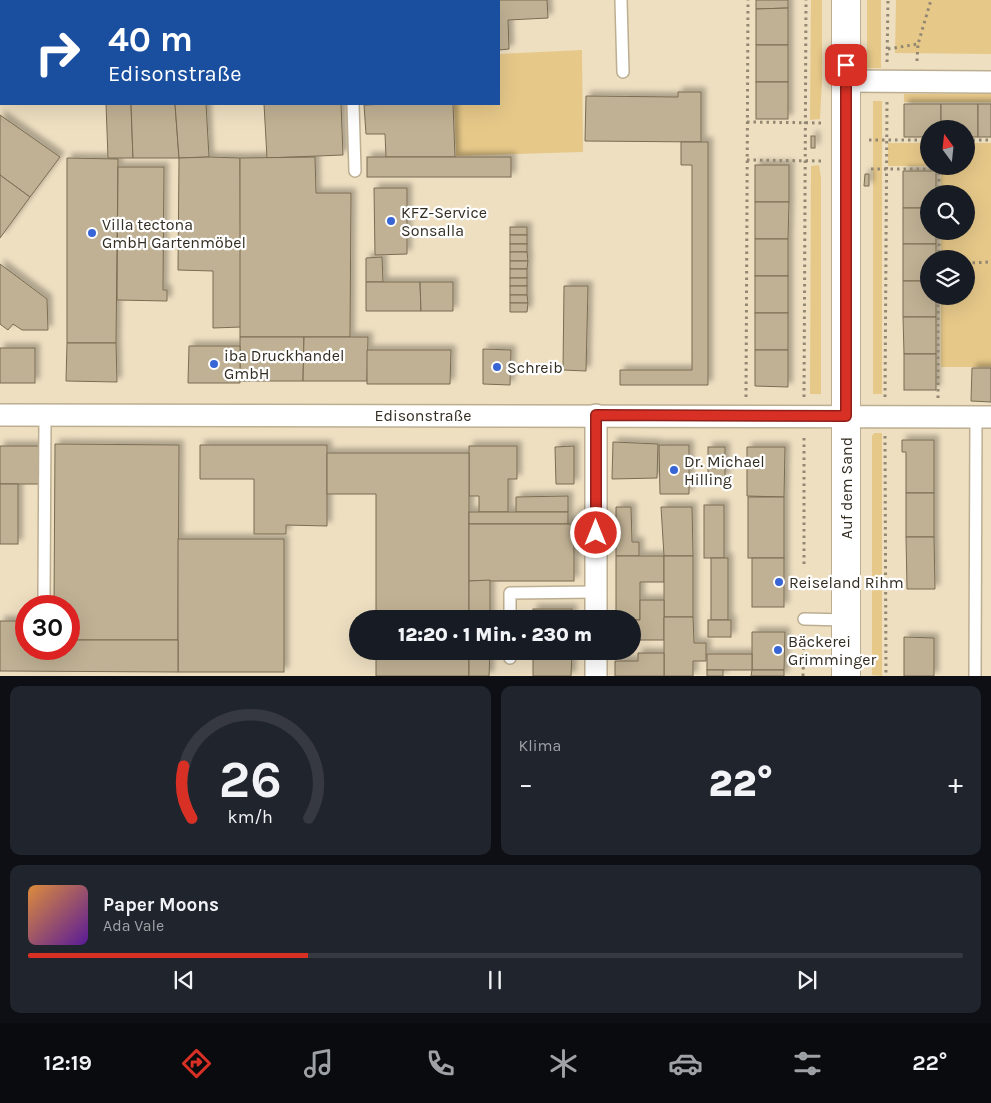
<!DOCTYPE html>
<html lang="de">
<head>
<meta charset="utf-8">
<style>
	:root { --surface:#171b24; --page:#20242c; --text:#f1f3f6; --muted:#9ea1a6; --line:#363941; --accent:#d93025 }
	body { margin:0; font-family:Karla,sans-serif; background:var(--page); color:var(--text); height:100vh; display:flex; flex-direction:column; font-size:19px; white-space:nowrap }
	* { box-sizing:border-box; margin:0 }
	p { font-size:16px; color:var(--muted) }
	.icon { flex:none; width:28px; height:28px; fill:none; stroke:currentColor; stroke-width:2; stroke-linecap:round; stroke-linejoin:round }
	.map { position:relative; height:676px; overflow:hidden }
	.panel { display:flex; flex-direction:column; gap:10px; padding:10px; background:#0d0f14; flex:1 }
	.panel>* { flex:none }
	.guide { position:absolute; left:0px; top:0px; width:500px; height:105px; box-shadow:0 5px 20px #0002; background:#1a4fa0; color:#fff; overflow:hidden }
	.needle { width:32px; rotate:345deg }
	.buttons { position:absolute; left:920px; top:120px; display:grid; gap:10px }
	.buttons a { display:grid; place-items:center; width:55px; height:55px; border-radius:50%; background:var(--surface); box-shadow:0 5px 20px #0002; font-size:25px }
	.speed { position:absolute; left:15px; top:595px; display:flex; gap:10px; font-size:25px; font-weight:700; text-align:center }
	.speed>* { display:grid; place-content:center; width:65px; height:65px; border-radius:50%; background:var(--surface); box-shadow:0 5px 20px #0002; line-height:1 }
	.speed .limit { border:8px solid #d22; background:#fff; color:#111 }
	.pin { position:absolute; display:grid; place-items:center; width:42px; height:42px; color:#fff; margin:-21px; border-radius:10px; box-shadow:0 2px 8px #0006 }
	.me { position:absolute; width:55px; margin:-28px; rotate:0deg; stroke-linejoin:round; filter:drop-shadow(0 0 4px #0008) }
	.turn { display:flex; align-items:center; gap:18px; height:105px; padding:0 25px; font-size:22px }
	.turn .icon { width:65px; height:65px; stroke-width:2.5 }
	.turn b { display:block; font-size:35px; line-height:42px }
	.big { font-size:38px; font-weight:800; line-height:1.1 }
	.panel .tile { flex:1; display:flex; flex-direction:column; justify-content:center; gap:8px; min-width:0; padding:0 18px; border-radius:10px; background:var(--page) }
	.panel .dial { align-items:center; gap:0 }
	.dial svg { height:130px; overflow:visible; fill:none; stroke:var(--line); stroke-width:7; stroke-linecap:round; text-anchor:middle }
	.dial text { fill:var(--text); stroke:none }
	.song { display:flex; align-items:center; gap:15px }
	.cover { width:60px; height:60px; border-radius:8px; background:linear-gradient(135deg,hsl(30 70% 55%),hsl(270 70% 35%)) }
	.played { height:5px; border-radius:2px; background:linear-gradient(90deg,var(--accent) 30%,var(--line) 30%) }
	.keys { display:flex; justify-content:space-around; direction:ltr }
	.heat { display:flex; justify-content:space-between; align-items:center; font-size:28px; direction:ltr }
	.panel .tiles { flex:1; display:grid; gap:10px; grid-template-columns:1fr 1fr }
	.tile:last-child { grid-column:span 2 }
	.trip { position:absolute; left:349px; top:610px; width:292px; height:50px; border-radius:25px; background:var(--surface); box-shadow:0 5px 20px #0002; font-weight:800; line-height:50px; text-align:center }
	.tab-bar { display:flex; height:80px; justify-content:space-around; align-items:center; background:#090b0e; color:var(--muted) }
	.tab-bar .icon { width:35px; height:35px }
	.tab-bar .on { color:var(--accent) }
	.tab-bar b { font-size:22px; color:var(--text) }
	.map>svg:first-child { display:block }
	.green { fill:#e6c889 }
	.building { fill:#c0b194; stroke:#7a6d52; filter:url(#shadow) }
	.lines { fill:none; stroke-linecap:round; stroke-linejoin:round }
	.service-casing { stroke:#bcae91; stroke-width:14 }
	.minor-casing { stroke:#bcae91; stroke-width:24 }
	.tertiary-casing { stroke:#bcae91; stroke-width:30 }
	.path { stroke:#918772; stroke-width:3; stroke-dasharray:2.5 4; stroke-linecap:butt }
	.service { stroke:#fff; stroke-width:11 }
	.minor { stroke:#fff; stroke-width:21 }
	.tertiary { stroke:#fff; stroke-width:28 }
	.route-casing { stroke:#8d1f18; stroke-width:12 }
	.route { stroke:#d93025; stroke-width:9 }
	.poi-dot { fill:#3765d5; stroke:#fff; stroke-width:2 }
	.labels { text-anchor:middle; stroke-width:4.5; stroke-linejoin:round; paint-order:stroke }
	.poi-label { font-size:16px; fill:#342e22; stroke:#fff; text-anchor:start }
	.street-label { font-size:16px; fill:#342e22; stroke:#fff }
</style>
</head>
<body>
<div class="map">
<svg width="991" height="676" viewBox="0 0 991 676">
	<defs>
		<filter id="shadow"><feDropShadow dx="4.5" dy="-4.5" stdDeviation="2.5" flood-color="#0004"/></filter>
	</defs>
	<rect width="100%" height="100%" fill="#eedfc1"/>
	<g class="green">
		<polygon points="811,0 822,0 822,81 820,119 810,120"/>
		<rect x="867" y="0" width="14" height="68"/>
		<polygon points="896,0 991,0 991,54 895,53"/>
		<polygon points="582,50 583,152 456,156 454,104 499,104 499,54"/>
		<rect x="904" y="94" width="87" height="8"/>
		<rect x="873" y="101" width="9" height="293"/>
		<rect x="888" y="143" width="41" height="23"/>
		<polygon points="966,143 991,143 991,367 941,367 941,296 966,296 966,259 941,259 941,231 966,231 966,194 941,194 941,166 966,166"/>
		<polygon points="819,165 821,178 821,394 810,394 811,166"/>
		<polygon points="874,433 882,433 882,676 872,675 872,436"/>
	</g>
	<g class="building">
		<rect x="302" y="0" width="34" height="1"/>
		<rect x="417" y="0" width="31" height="1"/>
		<polygon points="476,0 547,0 548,18 508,20 509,49 499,50 499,1"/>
		<polygon points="756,0 788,0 788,8 756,9"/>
		<polygon points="788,8 788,45 756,45 756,9"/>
		<polygon points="1,22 1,88 0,90 0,23"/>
		<rect x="756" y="45" width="32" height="37"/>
		<rect x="756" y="82" width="32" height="37"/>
		<polygon points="678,92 701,92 701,142 585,141 586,96 678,97"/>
		<polygon points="106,104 131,104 133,158 108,158"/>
		<polygon points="131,104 175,104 179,158 133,158"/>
		<polygon points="175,104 206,104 209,157 179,158"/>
		<polygon points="264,104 341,104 343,155 267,158"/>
		<polygon points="390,104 453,104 455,157 386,157 385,134 366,134 364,105"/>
		<polygon points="904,104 941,104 941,129 929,129 929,137 904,137"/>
		<polygon points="941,104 978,104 978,137 966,137 966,129 941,129"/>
		<rect x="978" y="104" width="13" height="33"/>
		<polygon points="0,115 60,157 30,197 0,175"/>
		<rect x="811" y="136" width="4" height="12"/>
		<polygon points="681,142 708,142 708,385 620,385 620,370 692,370 692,165 681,165"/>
		<polygon points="209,157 240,158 241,327 213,328 213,271 178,270 179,158"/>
		<polygon points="315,157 316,193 351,193 350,337 240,337 240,158"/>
		<rect x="367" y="157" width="144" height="20"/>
		<polygon points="67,158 118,159 116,343 67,343"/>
		<rect x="755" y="165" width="34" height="37"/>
		<polygon points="118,167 164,167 163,290 167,290 167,301 117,300"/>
		<polygon points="903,171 936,171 936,194 929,194 929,208 903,208"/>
		<polygon points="865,174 869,174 869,186 864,186"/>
		<polygon points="0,175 30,197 0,238"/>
		<polygon points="374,188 407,188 407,254 375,255"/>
		<polygon points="755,202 789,202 788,239 755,239"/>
		<polygon points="903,208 929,208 929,231 936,231 936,244 903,244"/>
		<rect x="510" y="227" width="17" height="8"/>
		<rect x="510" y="235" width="17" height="9"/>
		<rect x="755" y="239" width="33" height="37"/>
		<rect x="510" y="244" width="17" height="8"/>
		<polygon points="903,244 936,244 936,259 929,259 929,281 903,281"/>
		<polygon points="510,252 527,252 528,261 510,261"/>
		<polygon points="382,257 383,282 366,282 366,258"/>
		<polygon points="510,261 528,261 527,269 510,269"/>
		<polygon points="0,264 47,299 48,330 22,330 13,324 8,330 0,324"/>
		<rect x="510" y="269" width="17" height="9"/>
		<rect x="755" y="276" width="33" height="37"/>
		<rect x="510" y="278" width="17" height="8"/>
		<polygon points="903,281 929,281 929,296 936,296 936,317 903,317"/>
		<polygon points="366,282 420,282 421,311 366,311"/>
		<polygon points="420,282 453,282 453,311 421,311"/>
		<rect x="510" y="286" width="17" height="9"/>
		<polygon points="564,286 588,286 586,371 563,370"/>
		<polygon points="510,295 527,295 528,303 510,303"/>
		<polygon points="510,303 528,303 527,312 510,312"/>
		<rect x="755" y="313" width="33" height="37"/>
		<polygon points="903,317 936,317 936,354 904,354"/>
		<polygon points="240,337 304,337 303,381 240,381"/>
		<polygon points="304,337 368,337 367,381 303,381"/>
		<polygon points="67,343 116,343 117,382 66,381"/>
		<polygon points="189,346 240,346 240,383 188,383"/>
		<rect x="0" y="348" width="35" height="35"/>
		<polygon points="483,349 511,350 510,385 483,384"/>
		<polygon points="367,350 451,350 450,384 367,384"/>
		<polygon points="755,350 788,350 788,387 755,386"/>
		<rect x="904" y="354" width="32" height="36"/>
		<polygon points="972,368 991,368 991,402 971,401"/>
		<polygon points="902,440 934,440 934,493 906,493 906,452 902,452"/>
		<polygon points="613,442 658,444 657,478 612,479"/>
		<polygon points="55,444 179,445 178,640 69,640 69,606 54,606"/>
		<polygon points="200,445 327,445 327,526 286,525 286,534 254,534 254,479 200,479"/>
		<polygon points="659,445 689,445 689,494 660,494"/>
		<rect x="0" y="446" width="39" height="38"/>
		<polygon points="469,446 517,446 517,479 508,479 508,512 479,512 479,496 469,496"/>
		<polygon points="574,446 574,484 556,484 555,447"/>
		<rect x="708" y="447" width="17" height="32"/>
		<polygon points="747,447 785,447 784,497 747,496"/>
		<polygon points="327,453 469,453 469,619 376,619 376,494 327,494"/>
		<rect x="0" y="484" width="18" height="60"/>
		<rect x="906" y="493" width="28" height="44"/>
		<polygon points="568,496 568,512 516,512 516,497"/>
		<rect x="748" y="497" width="36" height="61"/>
		<rect x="704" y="505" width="20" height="53"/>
		<polygon points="616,507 631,507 632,542 639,542 639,556 616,556"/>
		<polygon points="661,507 692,507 693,556 664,556"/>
		<rect x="469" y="512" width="99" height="12"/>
		<rect x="469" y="524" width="105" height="57"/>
		<polygon points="906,537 934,537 935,589 907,589"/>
		<rect x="178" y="539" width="106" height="133"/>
		<polygon points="616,556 664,556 664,582 640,582 640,620 616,619"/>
		<rect x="664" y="556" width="29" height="61"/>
		<rect x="711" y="558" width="17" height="62"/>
		<rect x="752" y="558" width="32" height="49"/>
		<polygon points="490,580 490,619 469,619 469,581"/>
		<polygon points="640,600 664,600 664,640 632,640 632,620 640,620"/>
		<rect x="533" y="609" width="39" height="10"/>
		<polygon points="664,617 693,617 694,643 706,643 706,661 693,661 693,676 664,676"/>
		<rect x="708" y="620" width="23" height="17"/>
		<polygon points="0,621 26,621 26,649 69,649 69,640 178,640 178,672 0,671"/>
		<polygon points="752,632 785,632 784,670 752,670"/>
		<polygon points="904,637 934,638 934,676 904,676"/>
		<rect x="376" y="651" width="93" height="25"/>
		<polygon points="469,651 490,651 489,676 469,676"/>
		<polygon points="533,651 572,651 571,676 533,676"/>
		<polygon points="638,653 664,653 664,676 615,676 615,661 638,661"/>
		<rect x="707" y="654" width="45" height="16"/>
		<rect x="707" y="670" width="16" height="6"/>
		<polygon points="752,670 784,670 784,676 751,676"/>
	</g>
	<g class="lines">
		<defs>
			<g id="service">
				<polyline points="351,0 351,1"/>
				<polyline points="621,0 623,72"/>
				<polyline points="353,104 355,171"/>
				<polyline points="44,595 45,416"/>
				<polyline points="510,619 510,593 596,592"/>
				<polyline points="804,619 846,620"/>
				<polyline points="510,651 510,658"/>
				<polyline points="975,676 976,417"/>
			</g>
			<g id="minor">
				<polyline points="845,81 991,82"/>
				<polyline points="0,415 991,417"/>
				<polyline points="596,619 596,415"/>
				<polyline points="596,676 596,651"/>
			</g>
			<polyline id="tertiary" points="846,676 846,0"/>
		</defs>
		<use href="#service" class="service-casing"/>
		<use href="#minor" class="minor-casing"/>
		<use href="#tertiary" class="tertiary-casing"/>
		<g class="path">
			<polyline points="888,49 918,44 931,0"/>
			<polyline points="917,61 918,44"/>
			<polyline points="887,62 888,0"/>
			<polyline points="747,122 824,123"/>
			<polyline points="869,140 929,140"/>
			<polyline points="966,140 991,140"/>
			<polyline points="747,160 823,161"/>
			<polyline points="871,169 939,169 939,194"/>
			<polyline points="939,259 939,231"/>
			<polyline points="966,263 991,262"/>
			<polyline points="746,397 748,0"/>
			<polyline points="804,397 806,0"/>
			<polyline points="885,397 887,101"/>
			<polyline points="938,398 938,296"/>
			<polyline points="885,436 886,676"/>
			<polyline points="804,564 804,436"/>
			<polyline points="803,676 804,635"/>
		</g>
		<use href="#service" class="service"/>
		<use href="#minor" class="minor"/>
		<use href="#tertiary" class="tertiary"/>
	</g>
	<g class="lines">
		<defs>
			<polyline id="route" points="596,533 596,415 846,416 846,65"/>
		</defs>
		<use href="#route" class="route-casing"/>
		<use href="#route" class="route"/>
	</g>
	<g class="poi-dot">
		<circle cx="391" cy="221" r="5"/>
		<circle cx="92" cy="233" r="5"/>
		<circle cx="214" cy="364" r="5"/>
		<circle cx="497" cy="367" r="5"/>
		<circle cx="674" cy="470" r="5"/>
		<circle cx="779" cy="582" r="5"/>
		<circle cx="778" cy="650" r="5"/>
	</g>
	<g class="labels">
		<g class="poi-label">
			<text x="401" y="218">KFZ-Service<tspan x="401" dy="18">Sonsalla</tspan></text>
			<text x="102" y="230">Villa tectona<tspan x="102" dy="18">GmbH Gartenmöbel</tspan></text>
			<text x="224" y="361">iba Druckhandel<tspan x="224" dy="18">GmbH</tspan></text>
			<text x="507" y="373">Schreib</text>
			<text x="684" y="467">Dr. Michael<tspan x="684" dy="18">Hilling</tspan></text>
			<text x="789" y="588">Reiseland Rihm</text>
			<text x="788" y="647">Bäckerei<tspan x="788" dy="18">Grimminger</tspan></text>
		</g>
		<g class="street-label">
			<text x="423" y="421">Edisonstraße</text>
			<text transform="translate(846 488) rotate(-90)" y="6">Auf dem Sand</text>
		</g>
	</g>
</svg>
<div class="buttons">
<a><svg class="needle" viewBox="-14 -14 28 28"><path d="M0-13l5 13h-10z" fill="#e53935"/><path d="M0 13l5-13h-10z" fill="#9ea1a6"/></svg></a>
<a><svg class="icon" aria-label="search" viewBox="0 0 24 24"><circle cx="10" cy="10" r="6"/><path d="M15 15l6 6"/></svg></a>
<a><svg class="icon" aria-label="layers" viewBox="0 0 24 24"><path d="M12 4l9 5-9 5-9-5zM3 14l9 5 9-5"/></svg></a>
</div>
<div class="speed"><div class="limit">30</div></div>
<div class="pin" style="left:846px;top:65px;background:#d93025"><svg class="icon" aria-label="arrive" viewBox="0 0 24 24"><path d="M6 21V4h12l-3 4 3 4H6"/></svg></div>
<svg class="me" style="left:596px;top:533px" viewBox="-20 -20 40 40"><circle r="17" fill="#d93025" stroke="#fff" stroke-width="3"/><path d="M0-11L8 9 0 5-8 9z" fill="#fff"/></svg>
<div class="trip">12:20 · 1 Min. · 230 m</div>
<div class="guide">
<div class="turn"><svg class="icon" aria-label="right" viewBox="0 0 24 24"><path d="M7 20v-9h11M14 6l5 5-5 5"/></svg><div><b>40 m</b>Edisonstraße</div></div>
</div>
</div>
<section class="panel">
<div class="tiles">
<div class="tile dial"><svg viewBox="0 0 100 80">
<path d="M14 69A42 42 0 1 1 86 69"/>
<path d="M14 69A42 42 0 0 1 9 37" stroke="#d93025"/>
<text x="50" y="56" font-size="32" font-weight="700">26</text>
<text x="50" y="72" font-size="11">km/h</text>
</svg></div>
<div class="tile"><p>Klima</p>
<div class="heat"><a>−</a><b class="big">22°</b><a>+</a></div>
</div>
<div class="tile">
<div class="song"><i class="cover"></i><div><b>Paper Moons</b><p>Ada Vale</p></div></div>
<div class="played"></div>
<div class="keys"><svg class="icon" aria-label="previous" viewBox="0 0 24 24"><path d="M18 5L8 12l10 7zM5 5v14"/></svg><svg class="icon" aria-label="pause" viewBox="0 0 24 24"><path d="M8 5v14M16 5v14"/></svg><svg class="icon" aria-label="next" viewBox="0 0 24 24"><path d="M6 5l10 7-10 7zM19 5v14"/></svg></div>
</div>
</div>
</section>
<nav class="tab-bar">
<b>12:19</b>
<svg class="icon on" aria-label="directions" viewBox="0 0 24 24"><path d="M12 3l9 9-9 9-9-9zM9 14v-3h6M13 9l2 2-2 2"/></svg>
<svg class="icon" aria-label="music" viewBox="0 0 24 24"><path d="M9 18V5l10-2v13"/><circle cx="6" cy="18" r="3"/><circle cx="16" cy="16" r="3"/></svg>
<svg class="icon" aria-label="phone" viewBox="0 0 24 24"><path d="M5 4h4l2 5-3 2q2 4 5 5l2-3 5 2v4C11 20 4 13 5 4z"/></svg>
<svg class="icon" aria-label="climate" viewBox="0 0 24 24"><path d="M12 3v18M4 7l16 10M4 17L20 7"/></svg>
<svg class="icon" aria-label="car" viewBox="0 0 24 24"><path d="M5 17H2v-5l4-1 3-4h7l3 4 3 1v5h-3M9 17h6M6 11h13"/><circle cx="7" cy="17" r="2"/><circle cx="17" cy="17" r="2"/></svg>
<svg class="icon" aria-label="filters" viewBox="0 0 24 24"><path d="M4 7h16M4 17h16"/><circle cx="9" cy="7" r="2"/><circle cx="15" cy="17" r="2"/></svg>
<b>22°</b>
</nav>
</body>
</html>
